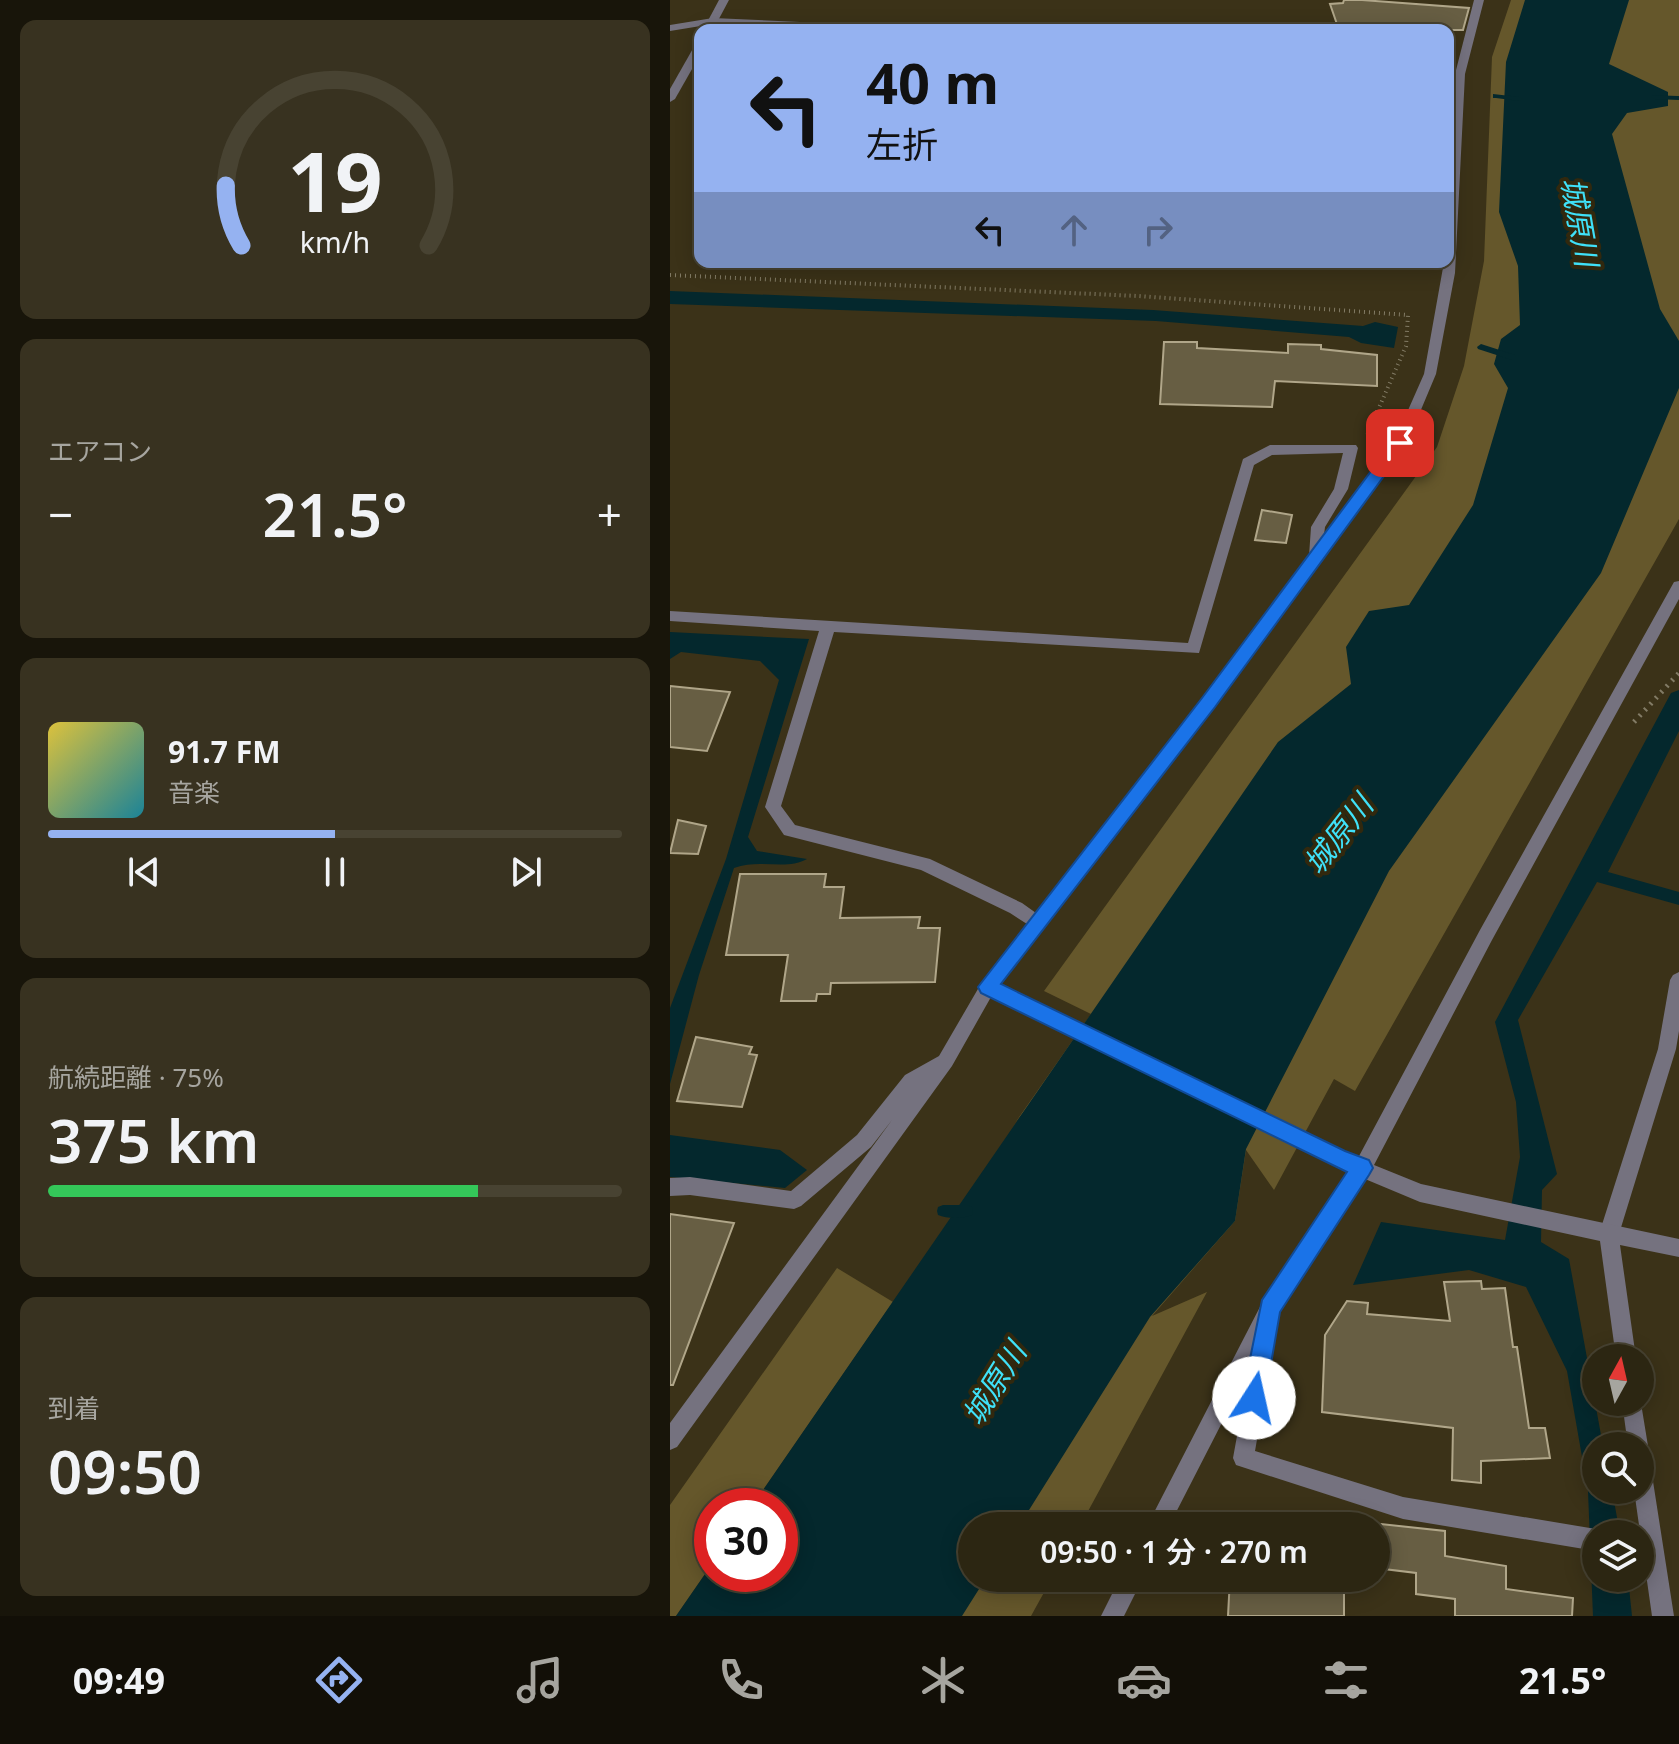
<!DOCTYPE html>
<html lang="ja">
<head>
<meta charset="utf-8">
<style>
	:root { --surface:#2c2612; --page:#383220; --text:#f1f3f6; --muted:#a6a59f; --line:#484332; --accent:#95b2f1 }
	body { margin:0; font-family:"Noto Sans","Noto Sans JP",sans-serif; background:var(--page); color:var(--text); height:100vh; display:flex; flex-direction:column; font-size:30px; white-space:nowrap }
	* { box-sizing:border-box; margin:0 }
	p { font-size:26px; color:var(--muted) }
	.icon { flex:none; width:44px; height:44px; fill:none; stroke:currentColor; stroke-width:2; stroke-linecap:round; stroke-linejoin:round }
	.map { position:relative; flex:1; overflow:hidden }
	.drawer { display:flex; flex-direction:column; gap:20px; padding:20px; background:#18150a; width:670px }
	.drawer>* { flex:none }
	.guide { position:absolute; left:24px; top:24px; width:760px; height:244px; border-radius:16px; box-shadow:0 4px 20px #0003,0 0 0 2px var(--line); background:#95b2f1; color:#111; overflow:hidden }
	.needle { width:52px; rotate:8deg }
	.buttons { position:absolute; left:912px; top:1344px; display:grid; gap:16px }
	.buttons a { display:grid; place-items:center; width:72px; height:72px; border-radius:50%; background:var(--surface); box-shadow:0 4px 20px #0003,0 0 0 2px var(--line); font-size:40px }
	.speed { position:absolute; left:24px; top:1488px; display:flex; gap:16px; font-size:40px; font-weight:700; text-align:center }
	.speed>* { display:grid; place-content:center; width:104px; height:104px; border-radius:50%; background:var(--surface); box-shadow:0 4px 20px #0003,0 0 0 2px var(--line); line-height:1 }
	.speed .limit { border:12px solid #d22; background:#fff; color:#111 }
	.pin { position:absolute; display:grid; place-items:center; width:68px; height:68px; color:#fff; margin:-34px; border-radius:16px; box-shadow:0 4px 12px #0006 }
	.me { position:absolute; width:88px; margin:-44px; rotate:10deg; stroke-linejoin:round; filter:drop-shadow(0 0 6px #0008) }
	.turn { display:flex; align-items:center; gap:28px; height:168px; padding:0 40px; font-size:36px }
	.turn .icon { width:104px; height:104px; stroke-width:2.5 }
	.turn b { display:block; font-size:56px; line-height:68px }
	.lanes { display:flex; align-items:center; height:76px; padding:0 40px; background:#0003; justify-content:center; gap:40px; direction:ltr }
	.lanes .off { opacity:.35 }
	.big { font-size:60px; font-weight:600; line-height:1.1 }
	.drawer .widget { flex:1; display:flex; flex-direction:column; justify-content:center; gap:12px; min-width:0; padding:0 28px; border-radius:16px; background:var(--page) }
	.drawer .dial { align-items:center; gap:0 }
	.dial svg { height:208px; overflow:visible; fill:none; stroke:var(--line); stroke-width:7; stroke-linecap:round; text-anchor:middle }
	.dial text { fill:var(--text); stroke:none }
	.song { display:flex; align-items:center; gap:24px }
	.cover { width:96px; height:96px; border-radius:12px; background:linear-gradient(135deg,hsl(50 70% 55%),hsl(190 70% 35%)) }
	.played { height:8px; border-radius:4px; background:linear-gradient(90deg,var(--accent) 50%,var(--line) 50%) }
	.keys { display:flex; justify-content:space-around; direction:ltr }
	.heat { display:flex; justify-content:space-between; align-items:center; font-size:44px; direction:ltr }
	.charge { height:12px; border-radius:6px; background:linear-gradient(90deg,#34c759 75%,var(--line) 0) }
	.trip { position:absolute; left:288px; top:1512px; width:432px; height:80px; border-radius:40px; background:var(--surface); box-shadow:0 4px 20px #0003,0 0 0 2px var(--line); font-weight:600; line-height:80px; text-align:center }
	.tabs { display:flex; height:128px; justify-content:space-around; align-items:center; background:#120f07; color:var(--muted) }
	.tabs .icon { width:56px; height:56px }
	.tabs .selected { color:var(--accent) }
	.tabs b { font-size:36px; color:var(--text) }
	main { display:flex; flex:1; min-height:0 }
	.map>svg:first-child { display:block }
	.green { fill:#65572b }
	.water { fill:#04282d }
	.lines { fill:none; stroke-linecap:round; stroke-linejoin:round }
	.stream { fill:#04282d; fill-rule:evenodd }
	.building { fill:#675e43; stroke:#b0a689; stroke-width:2 }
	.path-far1 { stroke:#827b65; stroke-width:4; stroke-dasharray:1 4; stroke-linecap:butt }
	.path { stroke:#827b65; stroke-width:5; stroke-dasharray:2 6; stroke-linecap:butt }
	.service { fill:#75727f; fill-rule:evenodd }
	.minor { fill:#75727f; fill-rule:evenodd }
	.tertiary { fill:#75727f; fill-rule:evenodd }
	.route { fill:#1a73e8; stroke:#114b97; stroke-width:2 }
	.labels { text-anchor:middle; stroke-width:8; stroke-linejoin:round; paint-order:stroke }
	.water-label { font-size:30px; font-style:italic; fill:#3fe1f8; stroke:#31280e }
</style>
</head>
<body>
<main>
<section class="drawer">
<div class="widget dial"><svg viewBox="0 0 100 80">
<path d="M14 69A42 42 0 1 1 86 69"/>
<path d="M14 69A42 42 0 0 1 8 46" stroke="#95b2f1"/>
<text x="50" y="56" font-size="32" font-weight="700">19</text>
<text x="50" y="72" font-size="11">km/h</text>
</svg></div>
<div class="widget"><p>エアコン</p>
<div class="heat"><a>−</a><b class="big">21.5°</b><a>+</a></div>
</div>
<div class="widget">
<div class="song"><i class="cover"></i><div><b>91.7 FM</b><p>音楽</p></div></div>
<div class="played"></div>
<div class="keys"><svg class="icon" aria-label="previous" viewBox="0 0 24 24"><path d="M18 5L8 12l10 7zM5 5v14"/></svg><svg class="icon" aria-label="pause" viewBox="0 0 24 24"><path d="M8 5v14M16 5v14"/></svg><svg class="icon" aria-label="next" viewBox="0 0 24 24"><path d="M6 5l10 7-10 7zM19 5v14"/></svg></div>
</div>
<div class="widget"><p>航続距離 · 75%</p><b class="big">375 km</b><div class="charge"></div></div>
<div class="widget"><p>到着</p><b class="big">09:50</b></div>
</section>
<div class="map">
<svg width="1009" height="1616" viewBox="0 0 1009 1616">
	<rect width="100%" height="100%" fill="#3b3218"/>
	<g class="green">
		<polygon points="841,0 872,0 868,385 828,513 345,1123 421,1014 374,991 767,447 794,366 814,261 822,57"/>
		<polygon points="940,0 1009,0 1009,363 980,321 929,86"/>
		<polygon points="1009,367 1009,519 685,1091 664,1079 604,1190 576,1150 565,1221 482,1316 537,1292 410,1526 302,1526 302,1578 382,1578 361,1616 237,1616 550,1145"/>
		<polygon points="167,1268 223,1302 82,1506 42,1506 42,1564 6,1616 0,1616 0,1505"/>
	</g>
	<g class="water">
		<polygon points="855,0 959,0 939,64 998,92 998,106 957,113 942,134 990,309 1009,341 1009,388 931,573 719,871 576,1149 565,1221 480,1317 349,1526 302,1526 302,1578 316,1578 292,1616 6,1616 42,1564 42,1574 110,1574 110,1506 82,1506 608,742 681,684 676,647 699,611 739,605 803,505 838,388 824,364 831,339 850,325 848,266 829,212 836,62"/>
		<polygon points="0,291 483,310 693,326 705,322 728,327 724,348 691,343 679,337 486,321 0,304"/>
		<path d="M0,632l139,7 -61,198 9,14 50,8c-22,12 -46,-1 -73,9l-35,107 -29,109v-76l56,-149 53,-179 -19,-19 -79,-9 -11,7z"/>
		<polygon points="1009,690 1009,731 938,872 1009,892 1009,905 927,882 848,1020 887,1174 872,1190 871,1242 899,1259 933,1446 926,1446 926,1490 942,1490 950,1534 926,1534 926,1578 958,1578 962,1616 923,1616 918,1491 897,1371 856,1287 799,1270 683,1285 711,1222 835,1240 850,1157 846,1102 825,1022 1001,693"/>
		<polygon points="0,1135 110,1150 137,1170 115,1188 0,1177"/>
	</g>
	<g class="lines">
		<g class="stream">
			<polygon points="823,94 849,97 853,99 849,101 826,98 823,98"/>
			<polygon points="982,95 1007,96 1009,96 1009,100 985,99 981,97"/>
			<polygon points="811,344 845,355 846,357 842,360 808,349 807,347"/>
			<path d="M273,1205h24l5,2 1,4 -1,4c-9,4 -25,4 -34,0l-1,-4 1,-4z"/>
		</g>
	</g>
	<g class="building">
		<polygon points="674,0 692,0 799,8 793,30 669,30 660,4 673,3"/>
		<polygon points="494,342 527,342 527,348 618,353 618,344 651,345 651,349 707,355 707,386 605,381 602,407 490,404"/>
		<polygon points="592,510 622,515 616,543 585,540"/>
		<polygon points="0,686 60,692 37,751 0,747"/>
		<polygon points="8,820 36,826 28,854 0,853"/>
		<polygon points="70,874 156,874 154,887 174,887 170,918 250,917 248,928 270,928 265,982 161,983 160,994 147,994 146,1001 111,1001 118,955 56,955"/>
		<polygon points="26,1037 82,1047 79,1054 87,1055 72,1107 7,1101"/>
		<polygon points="0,1214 64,1223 3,1385 0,1385"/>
		<polygon points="811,1281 812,1289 835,1288 843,1347 847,1347 859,1428 875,1428 880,1458 811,1461 811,1483 782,1480 783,1428 652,1412 655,1335 677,1301 698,1303 697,1314 780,1321 774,1282"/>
		<polygon points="683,1521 775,1531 775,1556 836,1566 836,1589 903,1598 902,1616 785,1616 785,1599 746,1594 746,1573 706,1568 706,1526 683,1526"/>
		<polygon points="560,1578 674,1578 674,1616 558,1616"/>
	</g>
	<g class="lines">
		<polyline class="path-far1" points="0,275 468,296 738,315 736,346 708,410"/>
		<g class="path">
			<polyline points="698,435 709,408"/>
			<polyline points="964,722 1009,673"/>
		</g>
		<polygon class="service" points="1009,972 1009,1031 1006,1049 949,1234 946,1241 939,1243 932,1241 929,1234 988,1049 1000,980 1003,975"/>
		<g class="minor">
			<path d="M804,0h10l-19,74 -10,199 -19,101 -29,69 -193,264 -214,278 358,173 122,-228 194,-348 5,-1v18l-187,341 -118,225 47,19 258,55v18l-59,-12 16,113h-20l-16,-117 -180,-39 -55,-23 -90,141 2,5 -22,126 148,46 193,32 8,5h-8v17l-193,-32 -167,-54 -3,-7 16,-88 -80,156h-22l116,-225 86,-129 -358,-175 -39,69 -275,381 -7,3v-27l222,-303 -21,27 -70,59 -7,3 -104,-14 -20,1v-18l20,-1 101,14 66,-56 48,-60 34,-19 43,-74 45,-58 -17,-11 -89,-43 -137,-35 -19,-28 54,-176 -149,-10v-10l518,32 55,-184 27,-14h86l2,3 -10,41 -23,38 -1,8 70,-93 30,-68 20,-112h4v-75l7,-113zM673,453l-9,36 -23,38 -2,29 -105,143 -168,214 -14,-10 -92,-44 -135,-34 -14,-19 53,-174 365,21 55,-188 18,-10z"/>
			<polygon points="43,18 237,27 242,30 170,30 43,24 0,31 0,25"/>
			<polygon points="970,1397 978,1446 975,1454 980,1462 1004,1616 982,1616 964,1490 970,1490 970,1446 958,1446 952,1402 970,1402"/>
			<polygon points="450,1578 473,1578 454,1616 431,1616"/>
		</g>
		<g class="tertiary">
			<polygon points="49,0 59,0 43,30 33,30"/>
			<polygon points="30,42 30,55 5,99 0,102 0,89 25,45"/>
		</g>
	</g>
	<polygon class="route" points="730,438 736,439 736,446 545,707 331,984 675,1151 699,1160 703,1168 699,1175 610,1312 595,1398 592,1406 584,1409 576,1406 572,1398 592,1300 677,1172 311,993 308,987 532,698 725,439"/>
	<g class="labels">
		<g class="water-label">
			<text transform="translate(909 222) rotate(80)" y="10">城原川</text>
			<text transform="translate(669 835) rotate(-52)" y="10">城原川</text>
			<text transform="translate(325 1384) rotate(-58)" y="10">城原川</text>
		</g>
	</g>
</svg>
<div class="buttons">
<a><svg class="needle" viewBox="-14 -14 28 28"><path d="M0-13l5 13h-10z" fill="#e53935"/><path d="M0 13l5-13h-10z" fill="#a6a59f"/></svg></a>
<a><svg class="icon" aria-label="search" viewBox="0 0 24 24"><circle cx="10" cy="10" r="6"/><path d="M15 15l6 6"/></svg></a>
<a><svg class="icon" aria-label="layers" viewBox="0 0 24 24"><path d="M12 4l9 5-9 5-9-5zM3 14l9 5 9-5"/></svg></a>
</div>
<div class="speed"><div class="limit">30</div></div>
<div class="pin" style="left:730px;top:443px;background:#d93025"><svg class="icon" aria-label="arrive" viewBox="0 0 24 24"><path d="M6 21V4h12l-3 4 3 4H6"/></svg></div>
<svg class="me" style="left:584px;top:1398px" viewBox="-20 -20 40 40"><circle r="19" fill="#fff"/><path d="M0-13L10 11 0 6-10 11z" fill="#1a73e8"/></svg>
<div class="trip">09:50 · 1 分 · 270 m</div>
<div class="guide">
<div class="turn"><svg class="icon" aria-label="left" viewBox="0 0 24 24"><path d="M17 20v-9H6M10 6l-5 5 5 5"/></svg><div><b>40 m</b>左折</div></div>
<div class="lanes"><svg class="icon" aria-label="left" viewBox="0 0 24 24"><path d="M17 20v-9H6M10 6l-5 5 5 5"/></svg><svg class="icon off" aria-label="ahead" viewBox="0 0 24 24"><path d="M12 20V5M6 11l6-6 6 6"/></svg><svg class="icon off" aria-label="right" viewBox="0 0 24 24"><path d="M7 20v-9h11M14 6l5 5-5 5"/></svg></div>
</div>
</div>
</main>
<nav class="tabs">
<b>09:49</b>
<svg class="icon selected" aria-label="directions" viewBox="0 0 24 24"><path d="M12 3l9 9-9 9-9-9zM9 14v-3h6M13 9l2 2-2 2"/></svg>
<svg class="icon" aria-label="music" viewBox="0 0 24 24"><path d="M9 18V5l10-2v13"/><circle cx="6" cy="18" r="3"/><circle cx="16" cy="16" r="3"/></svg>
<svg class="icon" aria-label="phone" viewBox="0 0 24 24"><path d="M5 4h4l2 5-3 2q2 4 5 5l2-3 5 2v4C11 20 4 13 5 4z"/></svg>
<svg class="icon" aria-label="climate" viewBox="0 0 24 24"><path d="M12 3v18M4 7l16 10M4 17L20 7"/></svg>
<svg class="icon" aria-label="car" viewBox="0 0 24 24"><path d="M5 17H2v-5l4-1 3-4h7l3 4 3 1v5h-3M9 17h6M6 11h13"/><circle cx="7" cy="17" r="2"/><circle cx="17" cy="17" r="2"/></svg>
<svg class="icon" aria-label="filters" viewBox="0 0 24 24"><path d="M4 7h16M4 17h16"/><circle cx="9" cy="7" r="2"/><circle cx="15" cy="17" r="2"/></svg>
<b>21.5°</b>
</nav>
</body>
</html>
